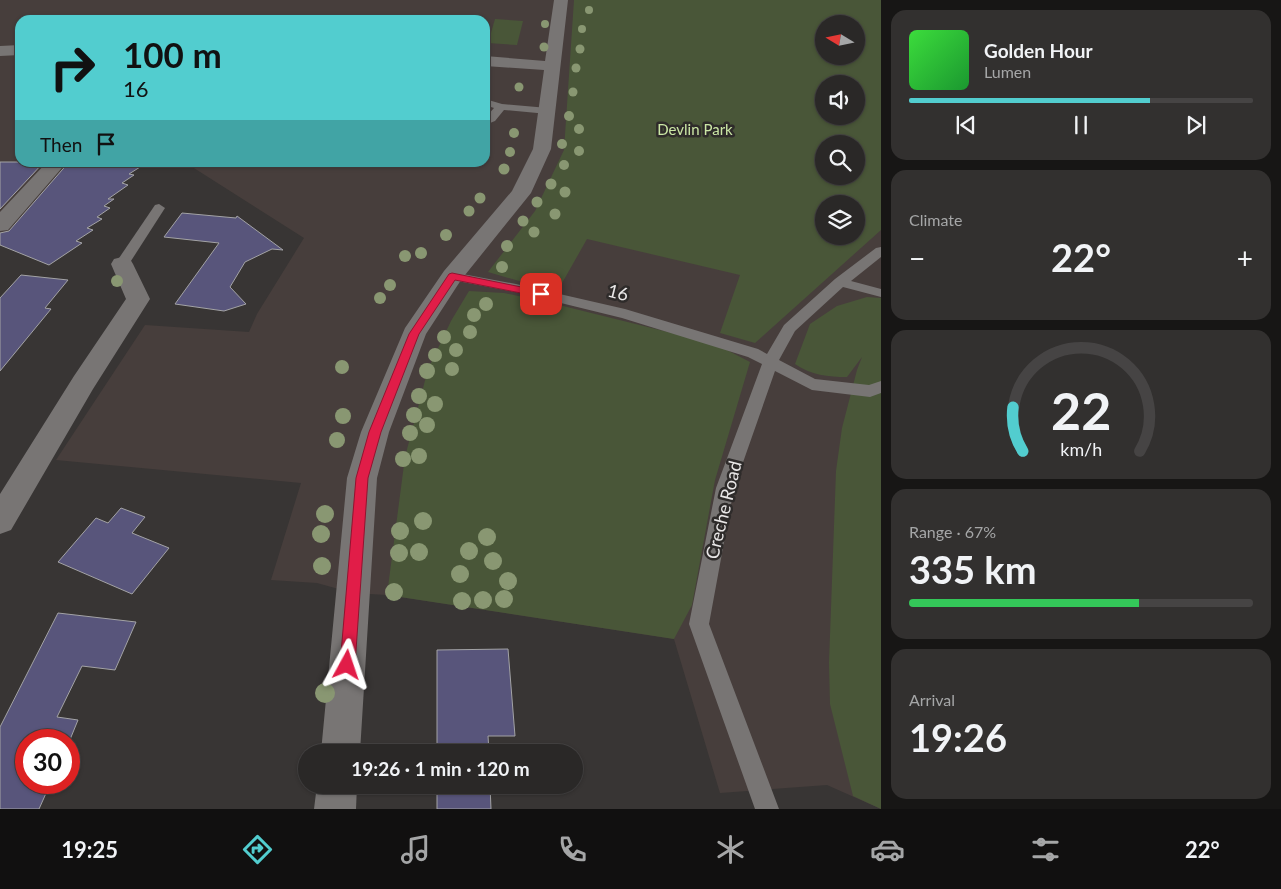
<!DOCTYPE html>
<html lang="en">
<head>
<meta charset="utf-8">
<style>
	:root { --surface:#2a2827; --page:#32302f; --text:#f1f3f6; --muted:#a5a6a7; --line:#464444; --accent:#52cdcf }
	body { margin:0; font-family:Lato,sans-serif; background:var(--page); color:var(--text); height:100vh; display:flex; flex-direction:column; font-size:19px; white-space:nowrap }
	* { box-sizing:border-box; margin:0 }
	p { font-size:16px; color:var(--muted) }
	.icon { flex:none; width:28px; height:28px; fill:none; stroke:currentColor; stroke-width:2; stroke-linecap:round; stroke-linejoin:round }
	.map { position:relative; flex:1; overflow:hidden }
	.details { display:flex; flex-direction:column; gap:10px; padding:10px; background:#171615; width:400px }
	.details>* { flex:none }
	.hud { position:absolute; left:15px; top:15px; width:475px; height:152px; border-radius:15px; box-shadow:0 1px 4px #0004,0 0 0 1px var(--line); background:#52cdcf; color:#111; overflow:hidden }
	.needle { width:32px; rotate:280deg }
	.tools { position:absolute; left:815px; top:15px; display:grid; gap:10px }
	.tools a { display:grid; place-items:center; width:50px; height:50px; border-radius:50%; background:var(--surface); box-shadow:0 1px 4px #0004,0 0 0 1px var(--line); font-size:25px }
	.speed { position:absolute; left:15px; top:729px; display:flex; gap:10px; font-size:25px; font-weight:700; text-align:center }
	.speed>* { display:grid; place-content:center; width:65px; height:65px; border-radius:50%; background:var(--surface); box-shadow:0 1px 4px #0004,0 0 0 1px var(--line); line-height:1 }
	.speed .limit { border:8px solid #d22; background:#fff; color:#111 }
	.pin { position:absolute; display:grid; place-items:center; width:42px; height:42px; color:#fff; margin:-21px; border-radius:10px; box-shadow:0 2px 8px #0006 }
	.me { position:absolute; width:55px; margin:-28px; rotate:5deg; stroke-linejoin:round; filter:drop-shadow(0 0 4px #0008) }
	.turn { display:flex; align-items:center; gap:18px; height:105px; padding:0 25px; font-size:22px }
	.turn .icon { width:65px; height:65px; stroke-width:2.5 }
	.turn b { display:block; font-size:35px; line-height:42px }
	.then { display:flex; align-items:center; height:48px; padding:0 25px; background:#0003; gap:10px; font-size:19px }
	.big { font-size:38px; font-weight:700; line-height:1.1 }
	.details .widget { flex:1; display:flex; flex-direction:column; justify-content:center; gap:8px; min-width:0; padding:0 18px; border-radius:15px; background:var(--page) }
	.details .dial { align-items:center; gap:0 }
	.dial svg { height:130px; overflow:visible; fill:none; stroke:var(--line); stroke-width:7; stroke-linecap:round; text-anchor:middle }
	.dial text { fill:var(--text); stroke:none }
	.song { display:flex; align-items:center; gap:15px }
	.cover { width:60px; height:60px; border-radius:8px; background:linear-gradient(135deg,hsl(120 70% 55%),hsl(130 70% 35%)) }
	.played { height:5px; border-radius:2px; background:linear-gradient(90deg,var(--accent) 70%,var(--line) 70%) }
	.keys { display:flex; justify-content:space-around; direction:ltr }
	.heat { display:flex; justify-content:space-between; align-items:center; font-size:28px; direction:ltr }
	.charge { height:8px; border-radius:4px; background:linear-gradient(90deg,#34c759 67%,var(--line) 0) }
	.trip { position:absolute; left:298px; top:744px; width:285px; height:50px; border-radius:25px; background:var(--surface); box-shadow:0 1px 4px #0004,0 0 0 1px var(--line); font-weight:700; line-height:50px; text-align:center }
	.menu { display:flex; height:80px; justify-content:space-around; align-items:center; background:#111010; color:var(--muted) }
	.menu .icon { width:35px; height:35px }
	.menu .current { color:var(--accent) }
	.menu b { font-size:22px; color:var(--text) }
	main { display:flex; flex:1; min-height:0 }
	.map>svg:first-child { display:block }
	.built { fill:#473e3c; fill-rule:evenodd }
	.green { fill:#495638; fill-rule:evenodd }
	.building { fill:#58557b; stroke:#a3a3a5 }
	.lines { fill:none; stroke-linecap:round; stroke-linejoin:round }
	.lane { fill:#787574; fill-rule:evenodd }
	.street { fill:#787574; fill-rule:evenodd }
	.tree { fill:#899772 }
	.route { fill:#e11d48; stroke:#92132f }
	.labels { text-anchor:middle; stroke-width:5; stroke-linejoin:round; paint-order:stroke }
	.far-park-label { font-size:15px; fill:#cbe7a5; stroke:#2e2b2a }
	.street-label { font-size:18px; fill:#e9e7e7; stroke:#2e2b2a }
</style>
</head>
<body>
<main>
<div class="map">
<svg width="881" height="809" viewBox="0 0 881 809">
	<rect width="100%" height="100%" fill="#383534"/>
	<path class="built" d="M0,0h881v809l-54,-24 -107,8 -46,-154 -287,-44 -34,-2 -36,-10 -46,-3 30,-97 -245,-23 89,-135 104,7 8,-18 47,-76 -118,-75 299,-1v-142h-465v142l55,1 -75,83zM824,24h32v32h-32zM824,84h32v32h-32zM824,144h32v32h-32zM824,204h32v32h-32z"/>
	<g class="green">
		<path d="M574,0h307v230l-126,113 -35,-10 20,-58 -153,-36 -30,53 -69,-20 47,-61 29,-61zM824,24h32v32h-32zM824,84h32v32h-32zM824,144h32v32h-32zM824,204h32v32h-32z"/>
		<polygon points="495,19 523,21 517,45 488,43"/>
		<polygon points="469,291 504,293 551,303 700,340 721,347 750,362 715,480 692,605 674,639 387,595 405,457 428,369 451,321"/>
		<path d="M867,297l14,1v511l-28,-13 -23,-92 -1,-41 7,-192 6,-43 15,-58 5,-13 -15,20c-19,0 -36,-2 -52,-13l15,-40 27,-18z"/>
	</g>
	<g class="building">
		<polygon points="0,162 44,162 0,209"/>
		<polygon points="69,162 148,162 129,174 134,175 122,183 128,185 108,199 114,199 104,206 110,208 97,217 102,219 87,228 93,230 76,241 82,243 49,265 0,245 0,233 9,231"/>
		<polygon points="182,213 236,218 237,216 283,250 272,249 245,262 230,287 246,304 224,311 175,304 219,243 164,237"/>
		<polygon points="21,275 68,280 45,308 51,309 0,371 0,298"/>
		<polygon points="121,508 145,517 132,533 169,548 132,594 58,562 96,518 108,523"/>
		<polygon points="58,613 136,622 115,670 82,666 57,717 78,720 69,742 69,740 26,740 26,782 51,782 39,809 0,809 0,727"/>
		<polygon points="508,649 515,736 488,736 489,752 437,752 437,650"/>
		<polygon points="437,785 490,785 491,809 437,809"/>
	</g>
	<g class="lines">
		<g class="lane">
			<polygon points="485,99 502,104 548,108 553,111 548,114 504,110 495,121 485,125 485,118 494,108 485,105"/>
			<polygon points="159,204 165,208 129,264 127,267 117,267 115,264 155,205"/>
			<polygon points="881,247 881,257 851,281 881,289 881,297 843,287 795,331 779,360 815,379 869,385 881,381 881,393 870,397 812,390 775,371 734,488 709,624 779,809 755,809 689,624 716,488 762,364 748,357 622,318 516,292 452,280 445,276 452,272 516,284 625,309 758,349 767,354 784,325 835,279 876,248"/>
		</g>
		<g class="street">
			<polygon points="554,0 568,0 551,149 531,193 461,280 426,334 389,432 377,478 360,752 321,752 347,478 361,432 405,328 444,271 512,191 533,149 544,70 485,66 485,56 545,61"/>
			<polygon points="20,45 20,55 0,56 0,46"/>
			<polygon points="47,162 67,162 8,230 0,231 0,212"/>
			<polygon points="122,257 130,259 133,264 150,299 93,389 11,530 0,534 0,494 74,376 126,299 111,264 114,259"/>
			<polygon points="317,785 357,785 356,809 314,809"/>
		</g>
	</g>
	<g class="tree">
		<circle cx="589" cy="10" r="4"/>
		<circle cx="545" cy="24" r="4"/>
		<circle cx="582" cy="29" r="4"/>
		<circle cx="544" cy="47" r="4.5"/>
		<circle cx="580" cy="49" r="4.5"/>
		<circle cx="576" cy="68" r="4.5"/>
		<circle cx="519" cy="87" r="4.5"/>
		<circle cx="573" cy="92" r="4.5"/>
		<circle cx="569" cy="116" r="5"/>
		<circle cx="579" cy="129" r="5"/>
		<circle cx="514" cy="133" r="5"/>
		<circle cx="562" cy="144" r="5"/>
		<circle cx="579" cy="151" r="5"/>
		<circle cx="510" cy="152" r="5"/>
		<circle cx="564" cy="165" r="5"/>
		<circle cx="504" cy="169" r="5.5"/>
		<circle cx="551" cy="184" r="5.5"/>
		<circle cx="565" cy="192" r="5.5"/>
		<circle cx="480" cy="198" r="5.5"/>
		<circle cx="537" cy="202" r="5.5"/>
		<circle cx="469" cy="211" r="5.5"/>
		<circle cx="555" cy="214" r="5.5"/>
		<circle cx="523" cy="221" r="5.5"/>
		<circle cx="534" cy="232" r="5.5"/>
		<circle cx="446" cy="235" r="6"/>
		<circle cx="507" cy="246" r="6"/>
		<circle cx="421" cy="253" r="6"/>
		<circle cx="405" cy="256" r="6"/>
		<circle cx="502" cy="267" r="6"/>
		<circle cx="117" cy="281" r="6"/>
		<circle cx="390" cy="285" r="6"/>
		<circle cx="380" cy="298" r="6"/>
		<circle cx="486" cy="304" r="7"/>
		<circle cx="474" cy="315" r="7"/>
		<circle cx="470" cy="332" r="7"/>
		<circle cx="444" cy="337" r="7"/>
		<circle cx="456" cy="350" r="7"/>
		<circle cx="435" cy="355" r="7"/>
		<circle cx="342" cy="367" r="7"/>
		<circle cx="452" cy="369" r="7"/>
		<circle cx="427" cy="371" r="8"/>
		<circle cx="419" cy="396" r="8"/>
		<circle cx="435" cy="404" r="8"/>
		<circle cx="414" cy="415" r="8"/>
		<circle cx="343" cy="416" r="8"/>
		<circle cx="427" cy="425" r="8"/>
		<circle cx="410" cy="433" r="8"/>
		<circle cx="337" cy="440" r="8"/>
		<circle cx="419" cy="456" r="8"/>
		<circle cx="403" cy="459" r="8"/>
		<circle cx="325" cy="514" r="9"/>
		<circle cx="423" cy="521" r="9"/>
		<circle cx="400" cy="531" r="9"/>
		<circle cx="321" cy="534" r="9"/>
		<circle cx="487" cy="537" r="9"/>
		<circle cx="469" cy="551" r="9"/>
		<circle cx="419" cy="552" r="9"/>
		<circle cx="399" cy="553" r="9"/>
		<circle cx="493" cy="561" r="9"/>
		<circle cx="322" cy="566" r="9"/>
		<circle cx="460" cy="574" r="9"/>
		<circle cx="508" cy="581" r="9"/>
		<circle cx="394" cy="592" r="9"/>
		<circle cx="504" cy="599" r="9"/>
		<circle cx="483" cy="600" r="9"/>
		<circle cx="462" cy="601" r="9"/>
		<circle cx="325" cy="693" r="10"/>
	</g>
	<polygon class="route" points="452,273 541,291 546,294 541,297 455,280 419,334 381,432 368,478 355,665 353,670 347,672 342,670 340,665 356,478 369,432 409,334 449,274"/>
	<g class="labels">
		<g class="far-park-label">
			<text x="695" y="135">Devlin Park</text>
		</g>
		<g class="street-label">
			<text transform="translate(618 293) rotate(14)" y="6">16</text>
			<text transform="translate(724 510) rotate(-76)" y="6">Creche Road</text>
		</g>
	</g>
</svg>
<div class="tools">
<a><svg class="needle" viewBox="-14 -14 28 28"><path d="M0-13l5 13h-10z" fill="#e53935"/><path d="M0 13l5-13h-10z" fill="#a5a6a7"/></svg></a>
<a><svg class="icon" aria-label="sound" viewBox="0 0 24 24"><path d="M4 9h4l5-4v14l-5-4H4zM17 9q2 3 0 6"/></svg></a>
<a><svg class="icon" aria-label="search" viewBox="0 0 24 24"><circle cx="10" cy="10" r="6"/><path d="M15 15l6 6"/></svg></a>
<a><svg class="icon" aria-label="layers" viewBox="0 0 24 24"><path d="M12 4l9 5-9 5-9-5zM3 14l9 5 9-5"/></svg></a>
</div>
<div class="speed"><div class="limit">30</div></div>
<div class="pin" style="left:541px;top:294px;background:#d93025"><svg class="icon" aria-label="arrive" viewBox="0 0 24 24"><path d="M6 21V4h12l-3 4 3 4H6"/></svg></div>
<svg class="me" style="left:347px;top:665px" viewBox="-20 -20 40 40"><path d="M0-17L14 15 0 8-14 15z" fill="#e11d48" stroke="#fff" stroke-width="4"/></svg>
<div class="trip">19:26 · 1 min · 120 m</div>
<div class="hud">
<div class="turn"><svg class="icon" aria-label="right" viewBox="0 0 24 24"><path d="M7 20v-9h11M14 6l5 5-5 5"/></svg><div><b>100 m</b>16</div></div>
<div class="then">Then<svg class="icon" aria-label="arrive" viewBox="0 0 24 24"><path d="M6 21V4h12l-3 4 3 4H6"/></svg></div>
</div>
</div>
<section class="details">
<div class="widget">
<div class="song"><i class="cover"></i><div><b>Golden Hour</b><p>Lumen</p></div></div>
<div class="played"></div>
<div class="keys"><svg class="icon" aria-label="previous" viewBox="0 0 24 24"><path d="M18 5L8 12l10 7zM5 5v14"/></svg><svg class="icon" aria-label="pause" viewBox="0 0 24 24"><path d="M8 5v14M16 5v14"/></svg><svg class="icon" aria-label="next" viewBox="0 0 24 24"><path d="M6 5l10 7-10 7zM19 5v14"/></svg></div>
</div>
<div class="widget"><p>Climate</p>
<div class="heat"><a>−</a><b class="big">22°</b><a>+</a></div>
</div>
<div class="widget dial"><svg viewBox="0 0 100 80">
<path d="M14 69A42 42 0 1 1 86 69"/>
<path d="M14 69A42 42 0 0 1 8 42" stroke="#52cdcf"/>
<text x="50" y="56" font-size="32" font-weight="700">22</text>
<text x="50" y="72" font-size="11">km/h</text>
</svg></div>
<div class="widget"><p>Range · 67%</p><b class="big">335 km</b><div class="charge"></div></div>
<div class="widget"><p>Arrival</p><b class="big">19:26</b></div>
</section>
</main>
<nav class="menu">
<b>19:25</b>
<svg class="icon current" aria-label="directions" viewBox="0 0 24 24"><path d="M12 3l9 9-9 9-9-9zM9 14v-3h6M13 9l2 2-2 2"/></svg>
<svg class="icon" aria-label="music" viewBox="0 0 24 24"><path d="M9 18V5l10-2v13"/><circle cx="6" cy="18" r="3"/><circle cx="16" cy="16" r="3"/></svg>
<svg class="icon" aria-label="phone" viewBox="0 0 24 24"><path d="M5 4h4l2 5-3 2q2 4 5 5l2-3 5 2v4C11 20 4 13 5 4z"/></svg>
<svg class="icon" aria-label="climate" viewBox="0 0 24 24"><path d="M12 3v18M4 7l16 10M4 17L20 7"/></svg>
<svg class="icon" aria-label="car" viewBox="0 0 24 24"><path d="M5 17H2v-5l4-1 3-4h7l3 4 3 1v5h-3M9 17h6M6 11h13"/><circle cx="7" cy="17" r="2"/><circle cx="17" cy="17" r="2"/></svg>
<svg class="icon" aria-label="filters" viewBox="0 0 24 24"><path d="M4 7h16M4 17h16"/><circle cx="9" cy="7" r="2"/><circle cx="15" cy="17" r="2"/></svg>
<b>22°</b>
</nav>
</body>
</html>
